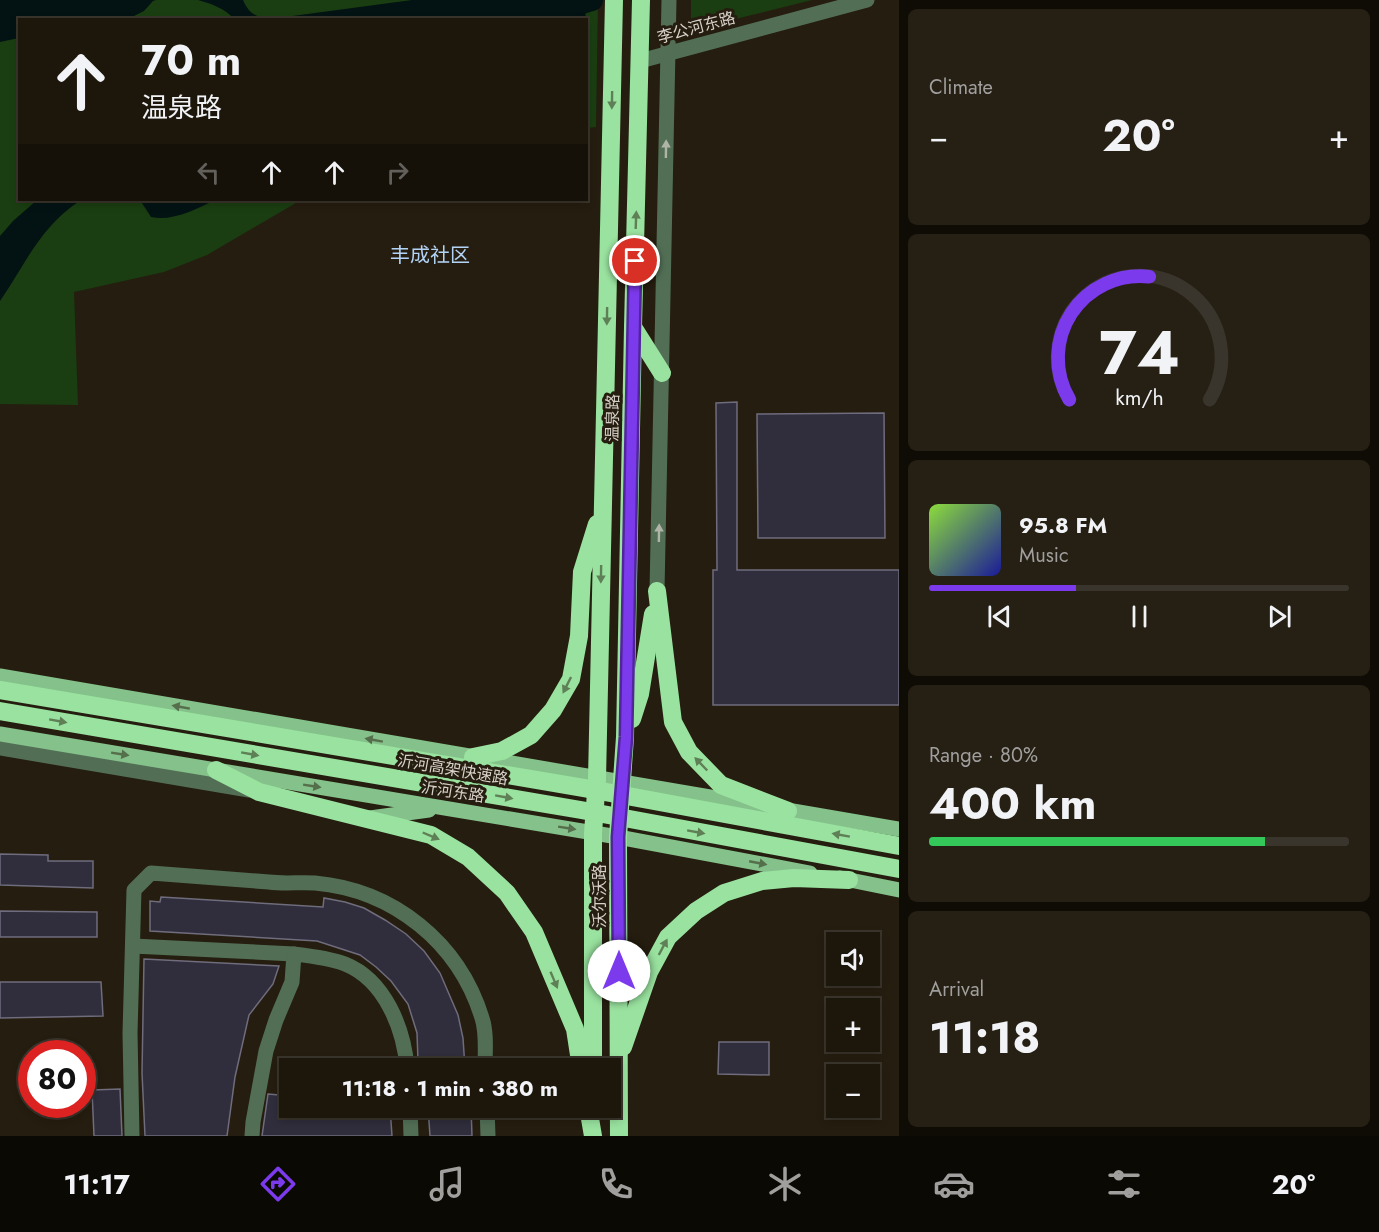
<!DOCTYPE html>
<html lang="en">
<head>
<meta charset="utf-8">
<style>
	:root { --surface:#1c160b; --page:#251f14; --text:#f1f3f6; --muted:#a09f9d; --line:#3a352c; --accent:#7c3aed }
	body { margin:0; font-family:Jost,"Noto Sans SC",sans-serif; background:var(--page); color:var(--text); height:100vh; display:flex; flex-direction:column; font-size:22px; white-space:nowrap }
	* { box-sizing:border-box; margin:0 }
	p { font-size:20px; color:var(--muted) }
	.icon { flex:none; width:33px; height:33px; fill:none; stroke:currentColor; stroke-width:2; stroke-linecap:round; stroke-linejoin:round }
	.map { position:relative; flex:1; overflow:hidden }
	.panel { display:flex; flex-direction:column; gap:9px; padding:9px; background:#0f0c06; width:480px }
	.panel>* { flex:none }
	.banner { position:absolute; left:18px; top:18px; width:570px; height:183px; border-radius:0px; box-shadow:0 3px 9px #0003,0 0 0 2px var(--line); background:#1c160b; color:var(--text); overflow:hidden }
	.tools { position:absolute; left:826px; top:932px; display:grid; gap:12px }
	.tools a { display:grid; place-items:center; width:54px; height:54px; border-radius:0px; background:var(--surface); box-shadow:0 3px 9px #0003,0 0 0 2px var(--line); font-size:30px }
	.speed { position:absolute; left:18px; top:1040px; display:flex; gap:12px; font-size:30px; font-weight:700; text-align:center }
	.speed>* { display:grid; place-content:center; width:78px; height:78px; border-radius:50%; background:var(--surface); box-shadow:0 3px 9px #0003,0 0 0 2px var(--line); line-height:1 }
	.speed .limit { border:9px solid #d22; background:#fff; color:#111 }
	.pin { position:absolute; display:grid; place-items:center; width:51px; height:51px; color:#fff; margin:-26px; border:3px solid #fff; border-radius:50%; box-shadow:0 2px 6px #0007 }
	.me { position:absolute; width:66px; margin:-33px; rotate:0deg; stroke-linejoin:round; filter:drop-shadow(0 0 4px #0008) }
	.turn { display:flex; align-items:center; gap:21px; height:126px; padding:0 24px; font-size:27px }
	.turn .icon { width:78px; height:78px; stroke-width:2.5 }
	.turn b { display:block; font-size:42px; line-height:51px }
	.lanes { display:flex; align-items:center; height:57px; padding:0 24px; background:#0003; justify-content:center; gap:30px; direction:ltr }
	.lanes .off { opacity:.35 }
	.big { font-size:45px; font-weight:700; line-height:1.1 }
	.panel .card { flex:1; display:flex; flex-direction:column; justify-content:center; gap:9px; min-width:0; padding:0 21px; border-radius:9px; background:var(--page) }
	.panel .dial { align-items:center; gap:0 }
	.dial svg { height:156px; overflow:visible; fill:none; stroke:var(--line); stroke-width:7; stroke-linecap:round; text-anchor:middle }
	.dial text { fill:var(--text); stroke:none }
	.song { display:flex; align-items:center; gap:18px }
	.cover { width:72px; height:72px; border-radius:9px; background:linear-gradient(135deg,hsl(90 70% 55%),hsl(240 70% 35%)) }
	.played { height:6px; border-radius:3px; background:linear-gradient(90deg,var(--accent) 35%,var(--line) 35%) }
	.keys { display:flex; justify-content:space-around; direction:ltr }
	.heat { display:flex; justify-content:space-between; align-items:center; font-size:33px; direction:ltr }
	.charge { height:9px; border-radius:4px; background:linear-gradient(90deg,#34c759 80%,var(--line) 0) }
	.trip { position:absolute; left:279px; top:1058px; width:342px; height:60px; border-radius:0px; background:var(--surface); box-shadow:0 3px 9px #0003,0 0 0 2px var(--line); font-weight:700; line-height:60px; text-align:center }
	.dock { display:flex; height:96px; justify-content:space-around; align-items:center; background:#0b0904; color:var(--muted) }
	.dock .icon { width:42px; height:42px }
	.dock .active { color:var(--accent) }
	.dock b { font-size:27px; color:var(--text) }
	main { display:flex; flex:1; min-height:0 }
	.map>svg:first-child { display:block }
	.green { fill:#1a3e11 }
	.water { fill:#031313 }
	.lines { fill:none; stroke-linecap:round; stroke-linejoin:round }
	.river { stroke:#031313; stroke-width:22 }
	.building { fill:#302d3c; stroke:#6f6c7d; stroke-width:1.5 }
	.minor { stroke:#526f55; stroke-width:15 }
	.major { stroke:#85c18a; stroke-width:15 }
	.highway { stroke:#99e29f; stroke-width:18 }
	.highway-bridge { stroke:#99e29f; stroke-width:18 }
	.oneway { fill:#5f8057 }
	.oneway2 { fill:#afb4a6 }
	.oneway3 { fill:#556f4c }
	.route-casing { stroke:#51269a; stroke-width:15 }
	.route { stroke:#7c3aed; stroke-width:10 }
	.labels { text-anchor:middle; stroke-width:6; stroke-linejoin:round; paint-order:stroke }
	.street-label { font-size:16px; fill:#d7d1c9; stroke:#251d0f }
	.quarter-label { font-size:20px; fill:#b2d3f6; stroke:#251d0f }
</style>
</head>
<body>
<main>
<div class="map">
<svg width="899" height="1136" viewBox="0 0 899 1136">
	<rect width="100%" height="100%" fill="#251d0f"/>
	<g class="green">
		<polygon points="0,0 598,0 596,127 587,128 586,20 20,20 20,200 301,200 207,255 164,272 74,292 78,405 0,404"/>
		<polygon points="691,0 812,0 691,30"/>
	</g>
	<g class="water">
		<polygon points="0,0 156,0 153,1 144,11 128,19 20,20 19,38 0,42"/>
		<path d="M198,0h45c6,14 13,17 27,19l142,-19h172l2,19h-352c-9,-11 -23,-15 -36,-19z"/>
		<path d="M37,200h44c-42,28 -54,62 -81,101v-65l13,-15z"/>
		<path d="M140,200h75c-18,9 -44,22 -64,17z"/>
	</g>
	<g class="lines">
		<polyline class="river" points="556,11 592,0"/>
	</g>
	<g class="building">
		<polygon points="737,402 737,570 899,570 899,705 713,705 713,570 717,570 716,403"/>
		<polygon points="884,413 885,538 758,538 757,414"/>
		<polygon points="0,854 48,855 48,861 93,861 93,888 0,885"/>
		<polygon points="161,897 323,907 324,898 345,902 364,908 385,920 406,934 424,951 440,973 458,1015 463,1038 465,1068 426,1068 426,1062 418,1061 417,1033 408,1004 391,981 376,967 360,955 317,941 150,931 150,901 160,902"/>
		<polygon points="0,911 97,912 97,937 0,937"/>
		<polygon points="144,959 279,966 273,984 249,1015 235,1077 227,1136 145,1136 142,1073"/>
		<polygon points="0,982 101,982 103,1016 0,1018"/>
		<polygon points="719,1042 769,1042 769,1075 718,1074"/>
		<polygon points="120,1089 122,1136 94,1136 92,1090"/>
		<polygon points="268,1094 290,1096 290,1107 390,1107 392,1136 262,1136"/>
		<polygon points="428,1107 471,1107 472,1136 430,1136"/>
	</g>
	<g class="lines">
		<g class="minor">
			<polyline points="640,61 867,0"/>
			<polyline points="657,591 669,0"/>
			<polyline points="0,748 249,790"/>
			<path d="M133,946l161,8c17,2 35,4 51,10 40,16 59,65 62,104"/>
			<polyline points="410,1107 411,1136"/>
			<polyline points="487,1107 488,1136"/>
			<path d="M132,1136l-2,-103 4,-143 17,-17c39,3 79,6 118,9 15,2 31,0 46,1 79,7 144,60 167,135 5,15 3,34 3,50"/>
			<polyline points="252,1136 253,1122 266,1051 276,1020 292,982 294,954"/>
		</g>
		<g class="major">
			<polyline points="0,676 899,829"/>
			<polyline points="0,734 618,837 810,873"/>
			<polyline points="370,818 429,810"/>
			<polyline points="840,878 899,890"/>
		</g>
		<g class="highway">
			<polyline points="633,327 662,373"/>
			<polyline points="657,591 673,722 689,752 721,785 788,811"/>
			<polyline points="632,719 640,694 653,614"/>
			<polyline points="473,757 502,751 531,735 553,710 571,679 579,636 582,572 597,524"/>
			<polyline points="216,770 259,792 431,835 468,857 507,893 534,932 575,1029 581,1068"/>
			<polyline points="623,1047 649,972 668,937 696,911 724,893 762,881 794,878 849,880"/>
			<polyline points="593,1068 593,833 597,779 614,0"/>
			<polyline points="588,1107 593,1136"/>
			<polyline points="619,1136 618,837 625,737 633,327 641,0"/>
		</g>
		<g class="highway-bridge">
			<polyline points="0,690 584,788 899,846"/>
			<polyline points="0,711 581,810 899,869"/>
		</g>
	</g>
	<defs><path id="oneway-solid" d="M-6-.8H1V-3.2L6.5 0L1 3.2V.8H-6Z" transform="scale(1.5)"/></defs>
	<g class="oneway">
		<use href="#oneway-solid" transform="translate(612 100) rotate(91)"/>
		<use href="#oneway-solid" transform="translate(636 220) rotate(-88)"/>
		<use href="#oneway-solid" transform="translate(607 316) rotate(91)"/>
		<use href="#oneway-solid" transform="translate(601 574) rotate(91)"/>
		<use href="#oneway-solid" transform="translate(567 685) rotate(117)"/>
		<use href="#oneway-solid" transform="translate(58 721) rotate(10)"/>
		<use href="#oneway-solid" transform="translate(250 754) rotate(10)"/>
		<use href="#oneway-solid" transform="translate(701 764) rotate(-134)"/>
		<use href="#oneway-solid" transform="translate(504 797) rotate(10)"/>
		<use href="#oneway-solid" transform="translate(696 832) rotate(10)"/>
		<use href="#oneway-solid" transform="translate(841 835) rotate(-170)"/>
		<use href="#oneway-solid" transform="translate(431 836) rotate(23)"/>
		<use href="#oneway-solid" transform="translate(663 947) rotate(-62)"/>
		<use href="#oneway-solid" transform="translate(554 980) rotate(67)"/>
	</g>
	<g class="oneway2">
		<use href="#oneway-solid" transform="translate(666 149) rotate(-89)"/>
		<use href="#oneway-solid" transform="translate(659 533) rotate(-89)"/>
	</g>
	<g class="oneway3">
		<use href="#oneway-solid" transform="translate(181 707) rotate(-170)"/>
		<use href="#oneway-solid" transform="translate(374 740) rotate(-170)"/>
		<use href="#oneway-solid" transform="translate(120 754) rotate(9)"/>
		<use href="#oneway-solid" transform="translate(312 786) rotate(9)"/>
		<use href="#oneway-solid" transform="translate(567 828) rotate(9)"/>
		<use href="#oneway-solid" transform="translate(758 863) rotate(11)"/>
	</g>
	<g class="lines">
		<defs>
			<polyline id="route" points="619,971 618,837 626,737 635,261"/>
		</defs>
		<use href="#route" class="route-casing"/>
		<use href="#route" class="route"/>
	</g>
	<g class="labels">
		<g class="street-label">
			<text transform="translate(696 27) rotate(-15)" y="6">李公河东路</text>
			<text transform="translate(612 418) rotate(-89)" y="6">温泉路</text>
			<text transform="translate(453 769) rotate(10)" y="6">沂河高架快速路</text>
			<text transform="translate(453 791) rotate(9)" y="6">沂河东路</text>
			<text transform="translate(599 896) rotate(-90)" y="6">沃尔沃路</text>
		</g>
		<g class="quarter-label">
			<text x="430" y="262">丰成社区</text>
		</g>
	</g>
</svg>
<div class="tools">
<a><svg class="icon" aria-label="sound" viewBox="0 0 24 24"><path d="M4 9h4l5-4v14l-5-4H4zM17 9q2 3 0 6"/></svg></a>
<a>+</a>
<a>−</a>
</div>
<div class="speed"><div class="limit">80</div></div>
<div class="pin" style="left:635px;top:261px;background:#d93025"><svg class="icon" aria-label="arrive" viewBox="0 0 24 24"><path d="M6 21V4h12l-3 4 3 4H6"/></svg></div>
<svg class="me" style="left:619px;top:971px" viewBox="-20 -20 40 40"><circle r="19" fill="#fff"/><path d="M0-13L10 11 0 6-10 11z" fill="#7c3aed"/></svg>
<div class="trip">11:18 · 1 min · 380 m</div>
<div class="banner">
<div class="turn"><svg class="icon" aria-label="ahead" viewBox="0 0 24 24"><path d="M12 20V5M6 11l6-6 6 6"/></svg><div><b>70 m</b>温泉路</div></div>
<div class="lanes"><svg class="icon off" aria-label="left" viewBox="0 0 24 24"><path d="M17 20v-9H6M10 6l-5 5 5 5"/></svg><svg class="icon" aria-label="ahead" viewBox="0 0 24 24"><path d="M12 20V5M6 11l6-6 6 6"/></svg><svg class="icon" aria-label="ahead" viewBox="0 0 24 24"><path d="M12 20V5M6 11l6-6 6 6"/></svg><svg class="icon off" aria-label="right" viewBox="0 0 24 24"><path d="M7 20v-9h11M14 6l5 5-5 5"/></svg></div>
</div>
</div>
<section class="panel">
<div class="card"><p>Climate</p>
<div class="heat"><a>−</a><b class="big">20°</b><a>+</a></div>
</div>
<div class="card dial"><svg viewBox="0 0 100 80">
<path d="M14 69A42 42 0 1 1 86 69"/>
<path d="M14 69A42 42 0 0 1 55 6" stroke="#7c3aed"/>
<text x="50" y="56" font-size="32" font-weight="700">74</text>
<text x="50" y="72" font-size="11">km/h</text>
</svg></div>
<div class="card">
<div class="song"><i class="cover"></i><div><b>95.8 FM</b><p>Music</p></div></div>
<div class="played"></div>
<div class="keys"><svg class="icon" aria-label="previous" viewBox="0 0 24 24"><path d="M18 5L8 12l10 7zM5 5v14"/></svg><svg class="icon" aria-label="pause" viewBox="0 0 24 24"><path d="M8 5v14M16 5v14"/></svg><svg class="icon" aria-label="next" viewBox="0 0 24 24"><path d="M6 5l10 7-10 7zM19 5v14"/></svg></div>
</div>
<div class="card"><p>Range · 80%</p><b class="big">400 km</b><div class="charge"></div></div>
<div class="card"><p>Arrival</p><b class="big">11:18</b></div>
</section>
</main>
<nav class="dock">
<b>11:17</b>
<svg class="icon active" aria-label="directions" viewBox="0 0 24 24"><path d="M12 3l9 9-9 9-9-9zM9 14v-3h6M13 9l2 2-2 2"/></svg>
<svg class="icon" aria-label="music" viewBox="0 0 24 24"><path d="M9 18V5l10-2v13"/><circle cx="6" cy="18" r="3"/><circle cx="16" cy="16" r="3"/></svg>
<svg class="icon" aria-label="phone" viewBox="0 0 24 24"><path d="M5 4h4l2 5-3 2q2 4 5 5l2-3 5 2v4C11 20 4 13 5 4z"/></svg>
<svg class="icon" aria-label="climate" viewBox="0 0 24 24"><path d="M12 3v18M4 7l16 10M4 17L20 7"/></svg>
<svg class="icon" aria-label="car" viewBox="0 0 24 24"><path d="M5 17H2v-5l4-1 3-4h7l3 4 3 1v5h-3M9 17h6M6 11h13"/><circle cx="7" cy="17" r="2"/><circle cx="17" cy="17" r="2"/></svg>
<svg class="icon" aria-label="filters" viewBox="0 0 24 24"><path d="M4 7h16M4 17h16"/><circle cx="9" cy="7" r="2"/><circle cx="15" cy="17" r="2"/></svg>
<b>20°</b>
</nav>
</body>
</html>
